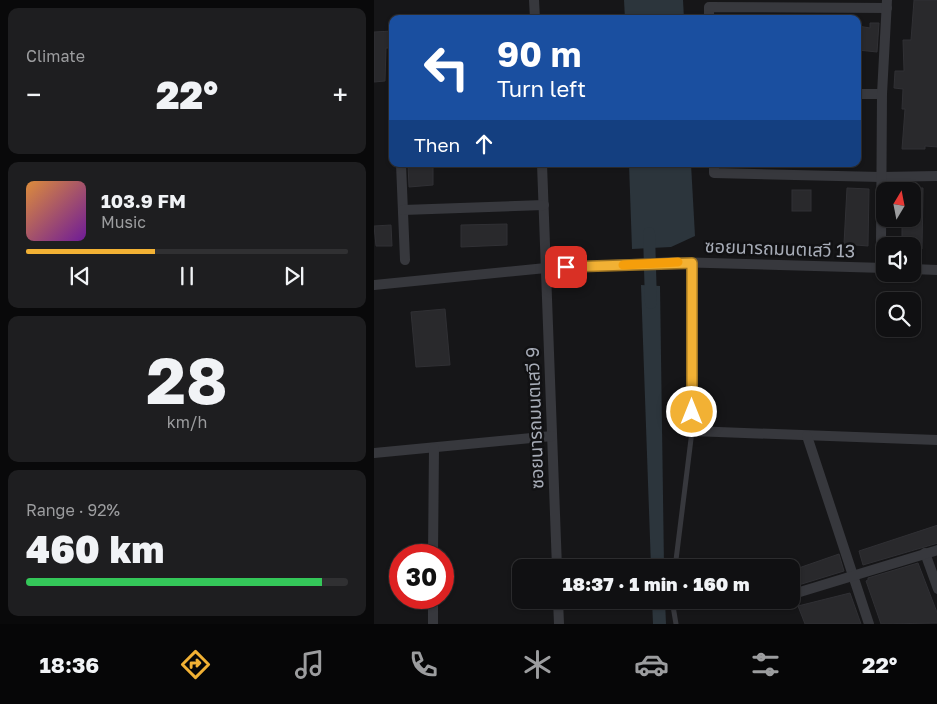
<!DOCTYPE html>
<html lang="en">
<head>
<meta charset="utf-8">
<style>
	:root { --surface:#101012; --page:#1e1e20; --text:#f1f3f6; --muted:#9c9d9f; --line:#303032; --accent:#f2b134 }
	body { margin:0; font-family:"Golos Text","Noto Sans Thai",sans-serif; background:var(--page); color:var(--text); height:100vh; display:flex; flex-direction:column; font-size:19px; white-space:nowrap }
	* { box-sizing:border-box; margin:0 }
	p { font-size:16px; color:var(--muted) }
	.icon { flex:none; width:28px; height:28px; fill:none; stroke:currentColor; stroke-width:2; stroke-linecap:round; stroke-linejoin:round }
	.map { position:relative; flex:1; overflow:hidden }
	.details { display:flex; flex-direction:column; gap:8px; padding:8px; background:#09090a; width:374px }
	.details>* { flex:none }
	.banner { position:absolute; left:15px; top:15px; width:472px; height:152px; border-radius:10px; box-shadow:0 1px 4px #0004,0 0 0 1px var(--line); background:#1a4fa0; color:#fff; overflow:hidden }
	.needle { width:32px; rotate:10deg }
	.fabs { position:absolute; left:502px; top:182px; display:grid; gap:10px }
	.fabs a { display:grid; place-items:center; width:45px; height:45px; border-radius:10px; background:var(--surface); box-shadow:0 1px 4px #0004,0 0 0 1px var(--line); font-size:25px }
	.speed { position:absolute; left:15px; top:544px; display:flex; gap:10px; font-size:25px; font-weight:700; text-align:center }
	.speed>* { display:grid; place-content:center; width:65px; height:65px; border-radius:50%; background:var(--surface); box-shadow:0 1px 4px #0004,0 0 0 1px var(--line); line-height:1 }
	.speed .limit { border:8px solid #d22; background:#fff; color:#111 }
	.pin { position:absolute; display:grid; place-items:center; width:42px; height:42px; color:#fff; margin:-21px; border-radius:10px; box-shadow:0 2px 8px #0006 }
	.me { position:absolute; width:55px; margin:-28px; rotate:0deg; stroke-linejoin:round; filter:drop-shadow(0 0 4px #0008) }
	.turn { display:flex; align-items:center; gap:18px; height:105px; padding:0 25px; font-size:22px }
	.turn .icon { width:65px; height:65px; stroke-width:2.5 }
	.turn b { display:block; font-size:35px; line-height:42px }
	.then { display:flex; align-items:center; height:48px; padding:0 25px; background:#0003; gap:10px; font-size:19px }
	.big { font-size:38px; font-weight:800; line-height:1.1 }
	.details .tile { flex:1; display:flex; flex-direction:column; justify-content:center; gap:8px; min-width:0; padding:0 18px; border-radius:10px; background:var(--page) }
	.details .dial { align-items:center; gap:0 }
	.dial b { font-size:65px; line-height:1 }
	.song { display:flex; align-items:center; gap:15px }
	.cover { width:60px; height:60px; border-radius:8px; background:linear-gradient(135deg,hsl(30 70% 55%),hsl(280 70% 35%)) }
	.played { height:5px; border-radius:2px; background:linear-gradient(90deg,var(--accent) 40%,var(--line) 40%) }
	.keys { display:flex; justify-content:space-around; direction:ltr }
	.heat { display:flex; justify-content:space-between; align-items:center; font-size:28px; direction:ltr }
	.charge { height:8px; border-radius:4px; background:linear-gradient(90deg,#34c759 92%,var(--line) 0) }
	.trip { position:absolute; left:138px; top:559px; width:288px; height:50px; border-radius:10px; background:var(--surface); box-shadow:0 1px 4px #0004,0 0 0 1px var(--line); font-weight:800; line-height:50px; text-align:center }
	.tab-bar { display:flex; height:80px; justify-content:space-around; align-items:center; background:#060607; color:var(--muted) }
	.tab-bar .icon { width:35px; height:35px }
	.tab-bar .selected { color:var(--accent) }
	.tab-bar b { font-size:22px; color:var(--text) }
	main { display:flex; flex:1; min-height:0 }
	.map>svg:first-child { display:block }
	.water { fill:#2c353c }
	.lines { fill:none; stroke-linecap:round; stroke-linejoin:round }
	.canal { stroke:#2c353c; stroke-width:12 }
	.building { fill:#29292c; stroke:#303034 }
	.street-tunnel { stroke:#333438; stroke-width:10; stroke-dasharray:10 5; stroke-linecap:butt }
	.lane { stroke:#37383d; stroke-width:5 }
	.street { stroke:#37383d; stroke-width:10 }
	.route-casing { stroke:#9d7322; stroke-width:12 }
	.route { stroke:#f2b134; stroke-width:9 }
	.slow { stroke:#f59e0b; stroke-width:9 }
	.labels { text-anchor:middle; stroke-width:5; stroke-linejoin:round; paint-order:stroke }
	.street-label { font-size:18px; fill:#a8adb8; stroke:#111113 }
</style>
</head>
<body>
<main>
<section class="details">
<div class="tile"><p>Climate</p>
<div class="heat"><a>−</a><b class="big">22°</b><a>+</a></div>
</div>
<div class="tile">
<div class="song"><i class="cover"></i><div><b>103.9 FM</b><p>Music</p></div></div>
<div class="played"></div>
<div class="keys"><svg class="icon" aria-label="previous" viewBox="0 0 24 24"><path d="M18 5L8 12l10 7zM5 5v14"/></svg><svg class="icon" aria-label="pause" viewBox="0 0 24 24"><path d="M8 5v14M16 5v14"/></svg><svg class="icon" aria-label="next" viewBox="0 0 24 24"><path d="M6 5l10 7-10 7zM19 5v14"/></svg></div>
</div>
<div class="tile dial"><b>28</b><p>km/h</p></div>
<div class="tile"><p>Range · 92%</p><b class="big">460 km</b><div class="charge"></div></div>
</section>
<div class="map">
<svg width="564" height="624" viewBox="0 0 564 624">
	<rect width="100%" height="100%" fill="#161618"/>
	<g class="water">
		<polygon points="250,0 309,0 310,19 251,19"/>
		<polygon points="255,164 317,164 321,236 297,247 258,249"/>
		<polygon points="267,285 286,286 290,567 277,567"/>
		<polygon points="278,600 291,600 292,624 279,624"/>
	</g>
	<g class="lines">
		<polyline class="canal" points="275,233 277,303"/>
	</g>
	<g class="building">
		<polygon points="540,0 564,0 564,147 551,146 551,149 528,149 531,109 528,109 529,89 520,88 521,71 530,71 529,40 537,40"/>
		<polygon points="496,23 505,23 503,52 484,50 484,26 496,28"/>
		<polygon points="19,31 19,48 12,48 11,81 0,82 0,32"/>
		<polygon points="34,164 59,164 59,185 35,187"/>
		<polygon points="473,188 495,189 494,246 470,244"/>
		<polygon points="539,188 549,188 548,249 539,248 539,244 528,243 528,221 539,222"/>
		<rect x="418" y="190" width="19" height="21"/>
		<polygon points="133,224 133,245 87,247 87,225"/>
		<polygon points="17,225 18,246 2,246 0,226"/>
		<polygon points="71,309 76,365 42,367 37,312"/>
		<polygon points="564,525 564,543 489,565 485,551"/>
		<polygon points="465,554 470,571 418,587 416,571"/>
		<polygon points="544,563 564,615 564,623 507,624 492,581 494,580 494,578"/>
		<polygon points="476,593 487,624 431,624 424,606"/>
	</g>
	<g class="lines">
		<polyline class="street-tunnel" points="506,258 507,243"/>
		<g class="lane">
			<polyline points="301,568 318,431"/>
			<polyline points="298,600 302,624"/>
		</g>
		<g class="street">
			<polyline points="160,0 161,19"/>
			<polyline points="335,19 335,7 513,8"/>
			<polyline points="484,94 508,94"/>
			<polyline points="27,164 31,260"/>
			<polyline points="168,164 183,568"/>
			<polyline points="340,164 340,173 507,177 564,176"/>
			<polyline points="29,210 170,205"/>
			<polyline points="507,243 508,94 513,0"/>
			<polyline points="506,258 506,268"/>
			<polyline points="318,263 318,431 564,440"/>
			<polyline points="539,269 564,270"/>
			<polyline points="0,285 172,268 300,262 511,268"/>
			<polyline points="433,436 495,624"/>
			<polyline points="0,453 178,436"/>
			<polyline points="551,553 564,589"/>
			<polyline points="59,555 60,448"/>
			<polyline points="416,595 564,550"/>
			<polyline points="184,600 185,624"/>
			<polyline points="59,624 59,598"/>
		</g>
	</g>
	<g class="lines">
		<defs>
			<polyline id="route" points="192,267 318,263 318,412"/>
		</defs>
		<use href="#route" class="route-casing"/>
		<use href="#route" class="route"/>
		<polyline class="slow" points="249,265 304,262"/>
	</g>
	<g class="labels">
		<g class="street-label">
			<text transform="translate(406 249) rotate(2)" y="6">ซอยนารถมนตเสวี 13</text>
			<text transform="translate(161 418) rotate(-92)" y="6">ซอยนารถมนตเสวี 9</text>
		</g>
	</g>
</svg>
<div class="fabs">
<a><svg class="needle" viewBox="-14 -14 28 28"><path d="M0-13l5 13h-10z" fill="#e53935"/><path d="M0 13l5-13h-10z" fill="#9c9d9f"/></svg></a>
<a><svg class="icon" aria-label="sound" viewBox="0 0 24 24"><path d="M4 9h4l5-4v14l-5-4H4zM17 9q2 3 0 6"/></svg></a>
<a><svg class="icon" aria-label="search" viewBox="0 0 24 24"><circle cx="10" cy="10" r="6"/><path d="M15 15l6 6"/></svg></a>
</div>
<div class="speed"><div class="limit">30</div></div>
<div class="pin" style="left:192px;top:267px;background:#d93025"><svg class="icon" aria-label="arrive" viewBox="0 0 24 24"><path d="M6 21V4h12l-3 4 3 4H6"/></svg></div>
<svg class="me" style="left:318px;top:412px" viewBox="-20 -20 40 40"><circle r="17" fill="#f2b134" stroke="#fff" stroke-width="3"/><path d="M0-11L8 9 0 5-8 9z" fill="#fff"/></svg>
<div class="trip">18:37 · 1 min · 160 m</div>
<div class="banner">
<div class="turn"><svg class="icon" aria-label="left" viewBox="0 0 24 24"><path d="M17 20v-9H6M10 6l-5 5 5 5"/></svg><div><b>90 m</b>Turn left</div></div>
<div class="then">Then<svg class="icon" aria-label="ahead" viewBox="0 0 24 24"><path d="M12 20V5M6 11l6-6 6 6"/></svg></div>
</div>
</div>
</main>
<nav class="tab-bar">
<b>18:36</b>
<svg class="icon selected" aria-label="directions" viewBox="0 0 24 24"><path d="M12 3l9 9-9 9-9-9zM9 14v-3h6M13 9l2 2-2 2"/></svg>
<svg class="icon" aria-label="music" viewBox="0 0 24 24"><path d="M9 18V5l10-2v13"/><circle cx="6" cy="18" r="3"/><circle cx="16" cy="16" r="3"/></svg>
<svg class="icon" aria-label="phone" viewBox="0 0 24 24"><path d="M5 4h4l2 5-3 2q2 4 5 5l2-3 5 2v4C11 20 4 13 5 4z"/></svg>
<svg class="icon" aria-label="climate" viewBox="0 0 24 24"><path d="M12 3v18M4 7l16 10M4 17L20 7"/></svg>
<svg class="icon" aria-label="car" viewBox="0 0 24 24"><path d="M5 17H2v-5l4-1 3-4h7l3 4 3 1v5h-3M9 17h6M6 11h13"/><circle cx="7" cy="17" r="2"/><circle cx="17" cy="17" r="2"/></svg>
<svg class="icon" aria-label="filters" viewBox="0 0 24 24"><path d="M4 7h16M4 17h16"/><circle cx="9" cy="7" r="2"/><circle cx="15" cy="17" r="2"/></svg>
<b>22°</b>
</nav>
</body>
</html>
